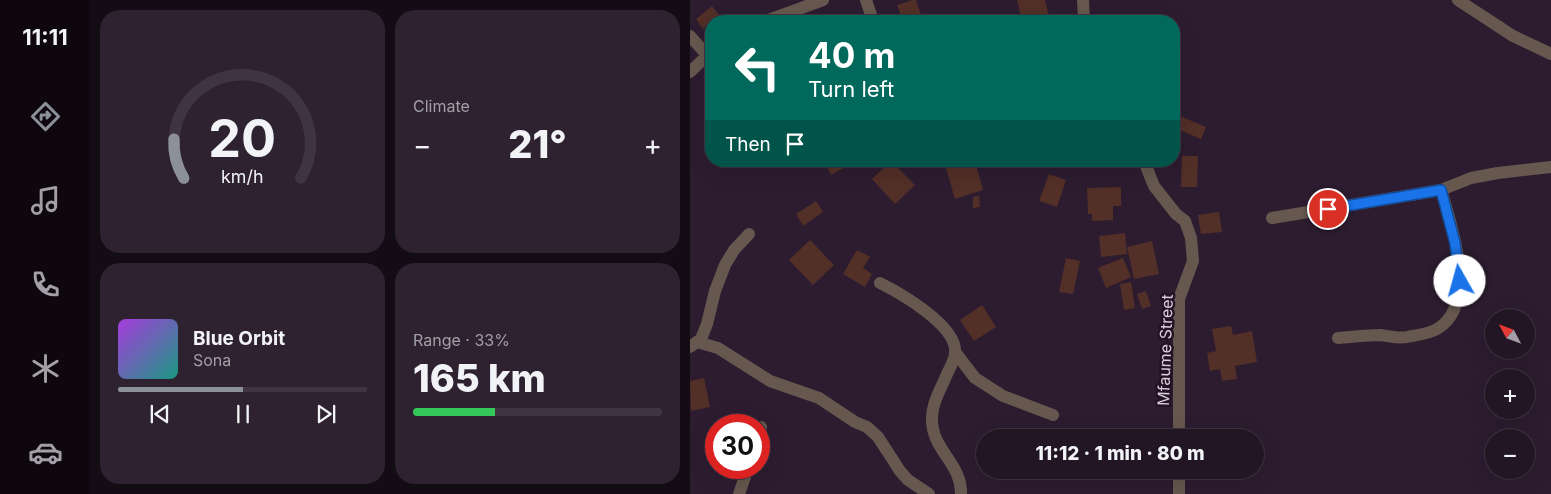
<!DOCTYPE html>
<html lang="en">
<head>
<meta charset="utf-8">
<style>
	:root { --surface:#221524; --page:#2e2231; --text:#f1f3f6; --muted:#a29fa6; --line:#3f3441; --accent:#8c9099 }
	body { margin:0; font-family:Inter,sans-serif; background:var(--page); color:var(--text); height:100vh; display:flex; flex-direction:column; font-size:19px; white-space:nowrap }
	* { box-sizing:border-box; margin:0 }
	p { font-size:16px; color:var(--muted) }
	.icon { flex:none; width:28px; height:28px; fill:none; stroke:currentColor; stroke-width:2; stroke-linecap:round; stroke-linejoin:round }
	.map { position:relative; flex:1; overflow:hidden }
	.details { display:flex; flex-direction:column; gap:10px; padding:10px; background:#130c14; width:600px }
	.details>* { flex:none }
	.banner { position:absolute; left:15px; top:15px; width:475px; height:152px; border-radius:20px; box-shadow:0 5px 20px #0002,0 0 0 1px var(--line); background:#00695c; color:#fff; overflow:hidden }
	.needle { width:32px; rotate:311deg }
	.fabs { position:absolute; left:795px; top:309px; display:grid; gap:10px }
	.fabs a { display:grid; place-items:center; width:50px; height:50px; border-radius:50%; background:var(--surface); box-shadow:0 5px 20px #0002,0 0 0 1px var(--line); font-size:25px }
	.speed { position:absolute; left:15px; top:414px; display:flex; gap:10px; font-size:25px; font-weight:700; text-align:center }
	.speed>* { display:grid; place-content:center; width:65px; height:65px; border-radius:50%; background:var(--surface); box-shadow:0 5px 20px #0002,0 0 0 1px var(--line); line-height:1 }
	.speed .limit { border:8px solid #d22; background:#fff; color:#111 }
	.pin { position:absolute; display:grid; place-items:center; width:42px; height:42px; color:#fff; margin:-21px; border:2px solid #fff; border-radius:50%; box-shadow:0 1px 5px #0007 }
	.me { position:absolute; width:55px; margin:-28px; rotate:353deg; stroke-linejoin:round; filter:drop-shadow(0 0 4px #0008) }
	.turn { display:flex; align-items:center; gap:18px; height:105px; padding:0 20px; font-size:22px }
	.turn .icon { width:65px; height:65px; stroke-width:2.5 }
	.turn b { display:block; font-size:35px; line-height:42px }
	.then { display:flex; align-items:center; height:48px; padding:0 20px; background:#0003; gap:10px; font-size:19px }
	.big { font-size:38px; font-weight:800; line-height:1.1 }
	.details .card { flex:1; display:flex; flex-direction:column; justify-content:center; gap:8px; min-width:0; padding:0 18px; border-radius:20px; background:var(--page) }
	.details .dial { align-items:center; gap:0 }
	.dial svg { height:130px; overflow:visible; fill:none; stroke:var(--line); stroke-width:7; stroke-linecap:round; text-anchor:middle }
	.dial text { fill:var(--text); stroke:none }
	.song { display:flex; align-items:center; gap:15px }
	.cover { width:60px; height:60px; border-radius:8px; background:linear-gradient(135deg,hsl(280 70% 55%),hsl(170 70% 35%)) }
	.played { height:5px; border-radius:2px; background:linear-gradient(90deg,var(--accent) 50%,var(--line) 50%) }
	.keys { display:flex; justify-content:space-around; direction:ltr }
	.heat { display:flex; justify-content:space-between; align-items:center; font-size:28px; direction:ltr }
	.charge { height:8px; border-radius:4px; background:linear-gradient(90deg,#34c759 33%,var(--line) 0) }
	.details .tiles { flex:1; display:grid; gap:10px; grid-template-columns:repeat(2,1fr) }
	.trip { position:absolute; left:286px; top:429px; width:288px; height:50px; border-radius:25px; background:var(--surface); box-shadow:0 5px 20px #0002,0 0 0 1px var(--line); font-weight:800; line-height:50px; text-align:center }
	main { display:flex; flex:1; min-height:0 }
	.menu { display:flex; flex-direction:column; width:90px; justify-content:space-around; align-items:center; background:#0e080e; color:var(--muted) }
	.menu .icon { width:35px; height:35px }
	.menu .current { color:var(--accent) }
	.menu b { font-size:22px; color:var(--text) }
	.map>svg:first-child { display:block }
	.building { fill:#522f27 }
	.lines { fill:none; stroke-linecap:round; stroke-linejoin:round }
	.minor { stroke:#66584e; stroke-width:12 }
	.route-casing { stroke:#114b97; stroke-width:12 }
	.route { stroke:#1a73e8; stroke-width:9 }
	.labels { text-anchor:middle; stroke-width:5; stroke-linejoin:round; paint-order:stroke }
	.street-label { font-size:16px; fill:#d9cdda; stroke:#231226 }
</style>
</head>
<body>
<main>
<nav class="menu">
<b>11:11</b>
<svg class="icon current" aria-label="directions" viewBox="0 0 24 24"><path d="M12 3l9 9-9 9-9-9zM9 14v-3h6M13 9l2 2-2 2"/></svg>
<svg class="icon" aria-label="music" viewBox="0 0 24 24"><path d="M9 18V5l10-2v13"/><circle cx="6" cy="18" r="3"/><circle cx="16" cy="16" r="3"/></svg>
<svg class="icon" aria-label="phone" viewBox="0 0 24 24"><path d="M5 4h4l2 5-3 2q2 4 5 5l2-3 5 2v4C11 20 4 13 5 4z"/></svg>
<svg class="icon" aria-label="climate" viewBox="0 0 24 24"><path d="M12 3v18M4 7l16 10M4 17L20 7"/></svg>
<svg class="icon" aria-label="car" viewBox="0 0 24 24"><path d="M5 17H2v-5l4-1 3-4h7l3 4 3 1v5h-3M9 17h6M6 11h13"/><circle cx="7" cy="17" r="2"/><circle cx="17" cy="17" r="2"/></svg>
</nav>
<section class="details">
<div class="tiles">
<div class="card dial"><svg viewBox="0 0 100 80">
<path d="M14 69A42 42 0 1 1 86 69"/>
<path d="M14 69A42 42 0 0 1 8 45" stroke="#8c9099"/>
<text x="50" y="56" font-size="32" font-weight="700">20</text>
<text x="50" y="72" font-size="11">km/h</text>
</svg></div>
<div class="card"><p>Climate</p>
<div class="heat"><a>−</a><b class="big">21°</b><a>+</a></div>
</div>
<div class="card">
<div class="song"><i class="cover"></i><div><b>Blue Orbit</b><p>Sona</p></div></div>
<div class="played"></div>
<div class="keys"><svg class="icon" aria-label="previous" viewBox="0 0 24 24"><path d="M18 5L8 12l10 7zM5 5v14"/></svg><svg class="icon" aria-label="pause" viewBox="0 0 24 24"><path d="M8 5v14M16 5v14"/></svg><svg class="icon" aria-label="next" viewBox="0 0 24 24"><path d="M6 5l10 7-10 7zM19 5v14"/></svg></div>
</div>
<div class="card"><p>Range · 33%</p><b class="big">165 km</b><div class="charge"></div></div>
</div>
</section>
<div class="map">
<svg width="861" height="494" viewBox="0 0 861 494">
	<rect width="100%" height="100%" fill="#2d1c30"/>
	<g class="building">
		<polygon points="223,0 226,0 233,21 219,21 218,17 212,19 207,5"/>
		<polygon points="327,0 355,0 360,21 332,21"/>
		<polygon points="22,6 30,16 21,21 13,29 6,19"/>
		<polygon points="490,116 516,127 511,139 485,128"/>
		<polygon points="492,156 508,156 507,187 491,187"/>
		<polygon points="134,161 152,161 155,167 141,175"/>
		<polygon points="201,161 225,185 205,204 182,179"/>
		<polygon points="254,161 285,161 293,190 265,199"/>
		<polygon points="359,174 376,180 367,207 349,201"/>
		<polygon points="431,187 431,206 423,206 423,220 402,221 402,214 398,214 397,188"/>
		<polygon points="289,196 290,207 283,208 283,197"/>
		<polygon points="126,201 133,212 113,226 106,214"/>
		<polygon points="529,212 532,232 511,234 508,215"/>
		<polygon points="435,233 437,254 411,257 409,236"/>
		<polygon points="120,240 144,265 123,285 99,260"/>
		<polygon points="462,241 469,274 444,279 437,247"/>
		<polygon points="167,250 180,257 173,268 182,274 175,287 153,274"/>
		<polygon points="376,258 390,261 383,294 369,292"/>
		<polygon points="433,258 441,277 416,288 408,268"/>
		<polygon points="441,282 445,308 434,310 430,284"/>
		<polygon points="456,291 461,306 452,309 447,294"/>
		<polygon points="292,305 306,327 284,341 270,320"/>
		<polygon points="541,326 543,335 562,331 567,362 545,366 547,379 532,381 530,369 520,371 517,353 526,351 522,329"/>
		<polygon points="14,378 20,407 1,411 0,381"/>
	</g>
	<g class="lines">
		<g class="minor">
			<polyline points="176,0 183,21"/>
			<polyline points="393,0 394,21"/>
			<polyline points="768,0 823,36 861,54"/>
			<polyline points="76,21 133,0"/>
			<polyline points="0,36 17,55"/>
			<polyline points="0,72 21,52"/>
			<polyline points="454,161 464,186 486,214 495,221 501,238 503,261 489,299 489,438"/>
			<polyline points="582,218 751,190 781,178 808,173 861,167"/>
			<path d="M190,283c20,10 78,43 75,70 0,6 -5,15 -8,21 -6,15 -16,30 -15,47 1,30 30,43 29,73"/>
			<path d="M648,338c14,-1 29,-3 43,-3 8,1 18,4 26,2 9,-2 22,-3 30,-8 42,-25 15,-102 4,-139"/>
			<polyline points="7,342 28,348 80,381 129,398 165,422 177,427 188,437 210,471 218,480 239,494"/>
			<polyline points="0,347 11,339 17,324 25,291 35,265 44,250 59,234"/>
			<polyline points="265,352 285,378 313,396 363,415"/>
			<polyline points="69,433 71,427"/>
			<polyline points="489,470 489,494"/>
			<polyline points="49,494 58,468"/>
		</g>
	</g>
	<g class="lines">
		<defs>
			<polyline id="route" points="638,209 751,190 765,243 770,281"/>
		</defs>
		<use href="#route" class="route-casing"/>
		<use href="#route" class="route"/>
	</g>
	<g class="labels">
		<g class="street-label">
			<text transform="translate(475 350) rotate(-88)" y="6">Mfaume Street</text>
		</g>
	</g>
</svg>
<div class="fabs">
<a><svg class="needle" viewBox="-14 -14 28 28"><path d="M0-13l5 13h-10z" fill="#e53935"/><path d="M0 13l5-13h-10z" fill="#a29fa6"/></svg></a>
<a>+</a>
<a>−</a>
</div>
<div class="speed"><div class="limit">30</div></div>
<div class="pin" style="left:638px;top:209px;background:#d93025"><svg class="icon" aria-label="arrive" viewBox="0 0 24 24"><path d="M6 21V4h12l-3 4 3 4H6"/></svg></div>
<svg class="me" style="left:770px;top:281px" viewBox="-20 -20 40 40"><circle r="19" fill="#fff"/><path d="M0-13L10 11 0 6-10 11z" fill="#1a73e8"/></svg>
<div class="trip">11:12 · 1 min · 80 m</div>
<div class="banner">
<div class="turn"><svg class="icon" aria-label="left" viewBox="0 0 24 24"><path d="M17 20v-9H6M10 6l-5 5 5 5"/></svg><div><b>40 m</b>Turn left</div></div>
<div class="then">Then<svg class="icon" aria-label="arrive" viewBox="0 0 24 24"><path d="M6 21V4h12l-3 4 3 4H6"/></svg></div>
</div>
</div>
</main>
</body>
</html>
